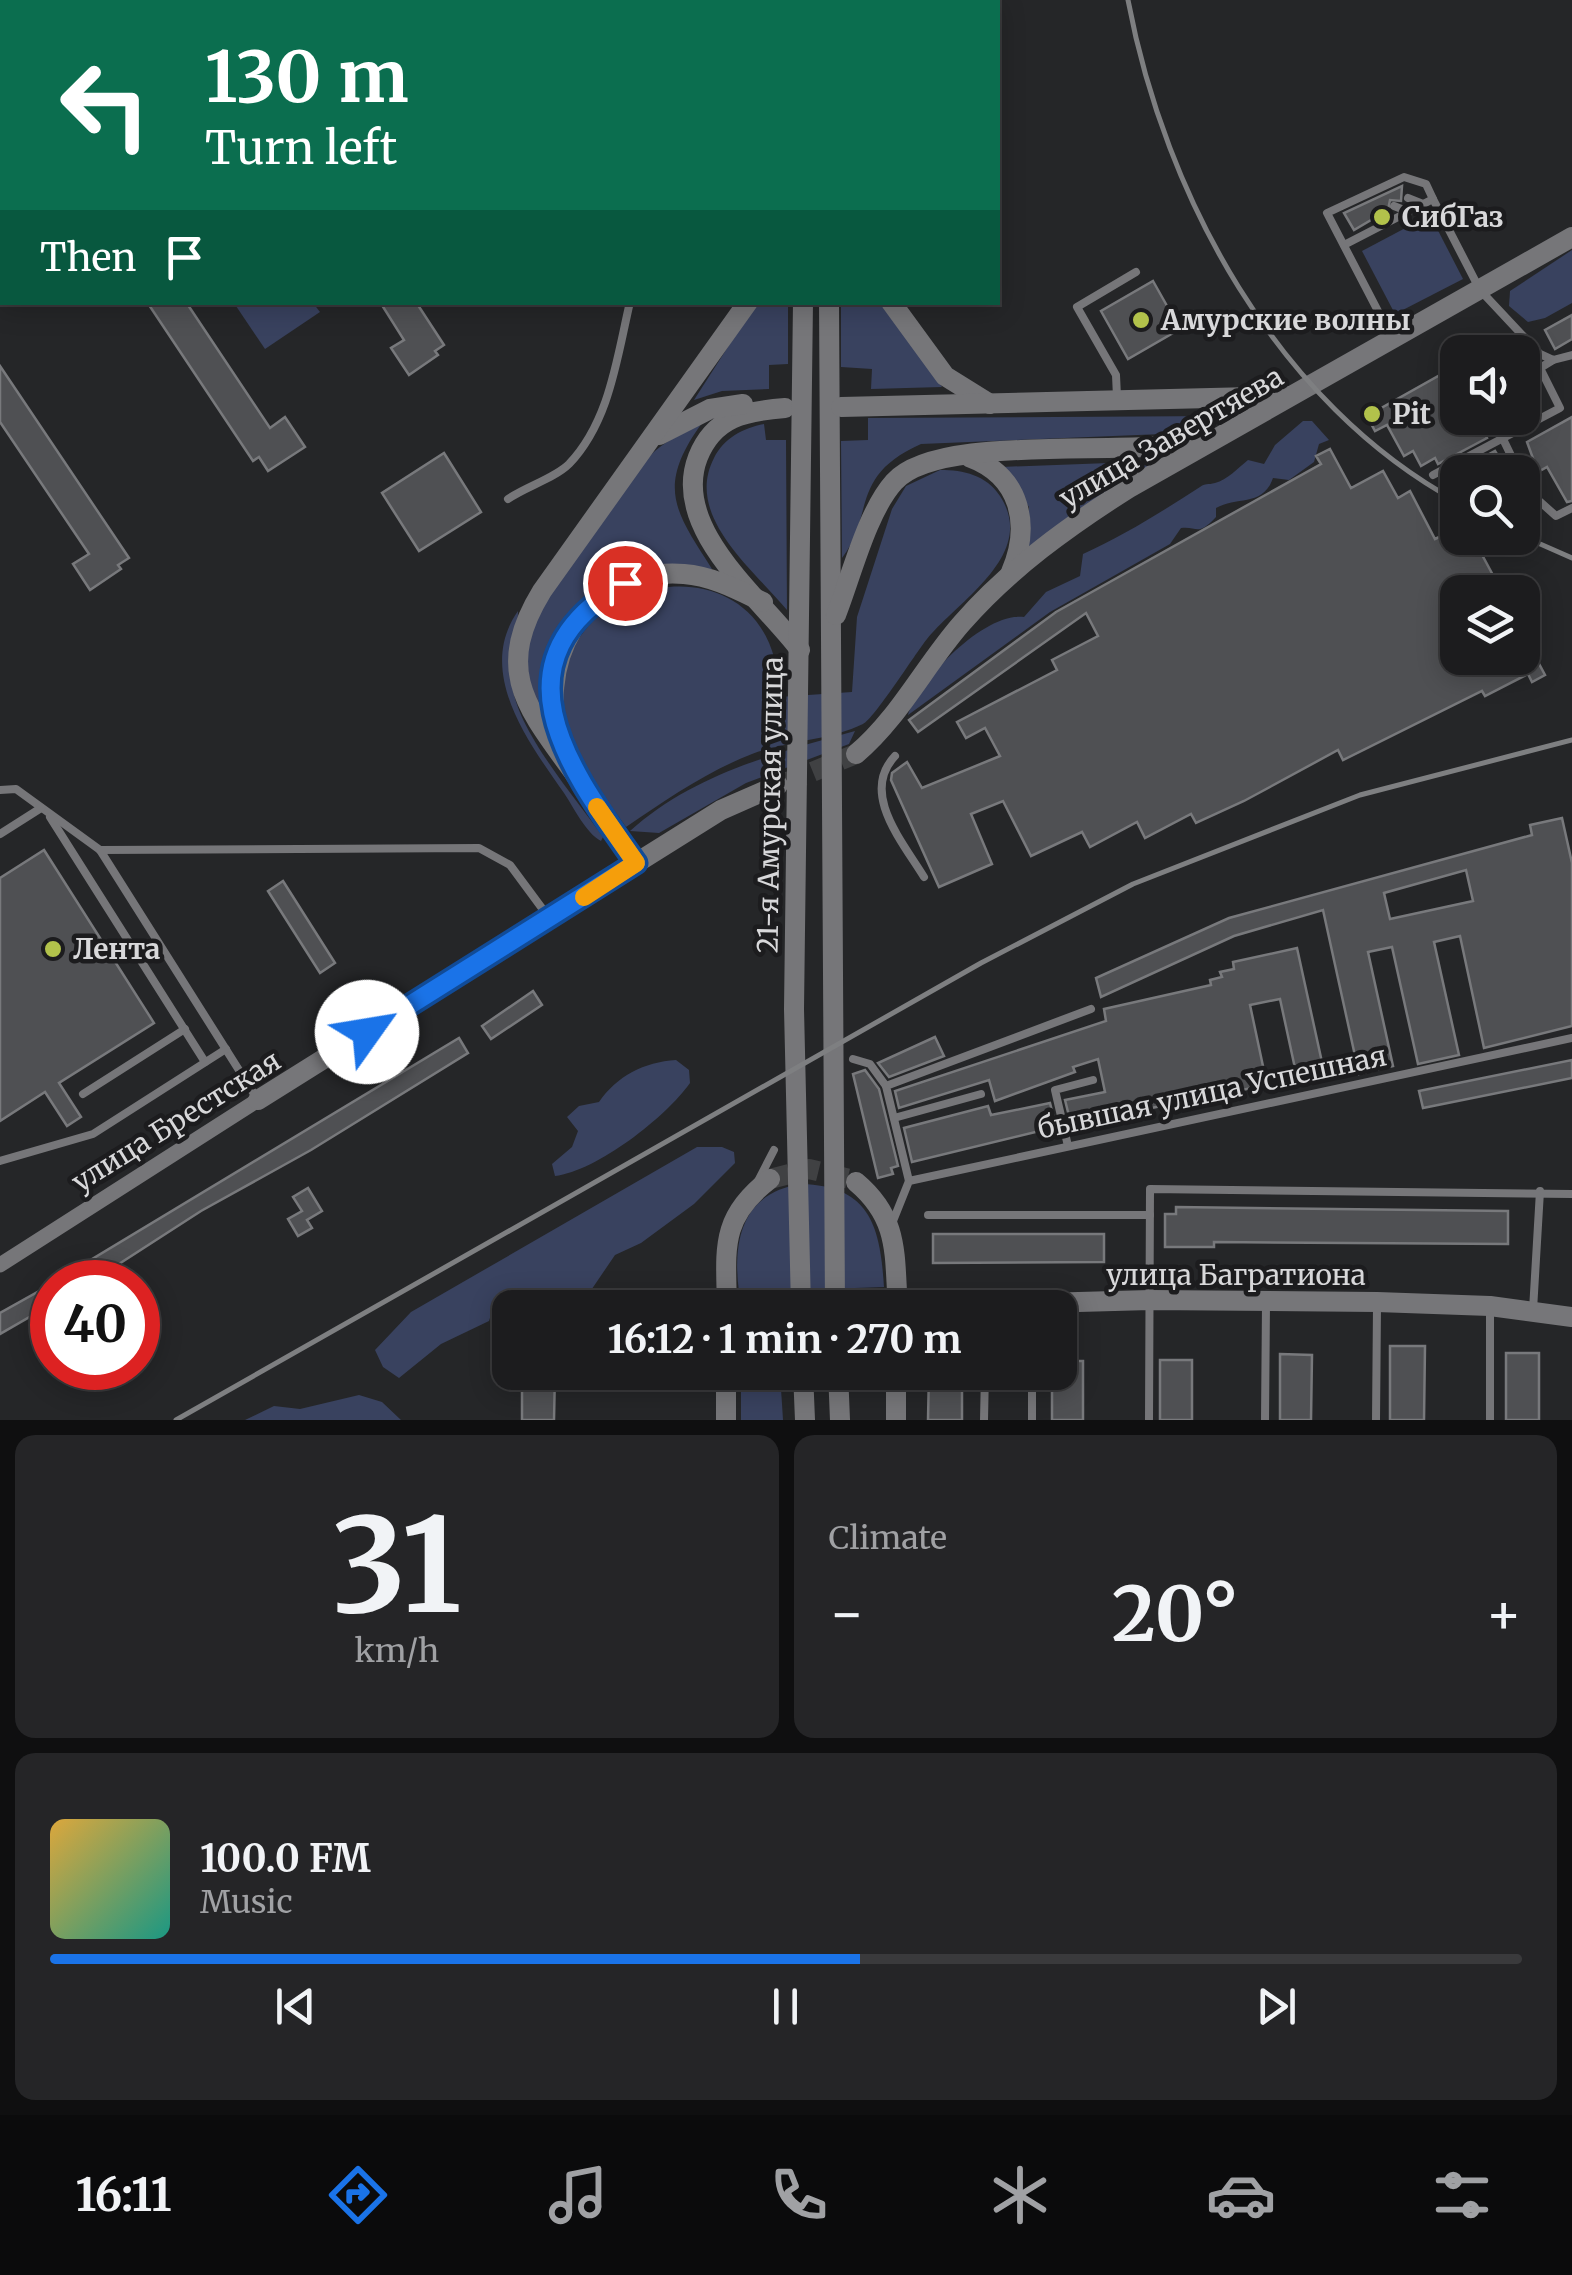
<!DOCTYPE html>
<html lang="en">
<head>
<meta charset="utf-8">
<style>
	:root { --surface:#1c1c1e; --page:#252527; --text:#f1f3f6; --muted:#a0a1a4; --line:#3a3a3c; --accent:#1a73e8 }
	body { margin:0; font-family:Merriweather,serif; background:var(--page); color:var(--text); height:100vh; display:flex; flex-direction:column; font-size:38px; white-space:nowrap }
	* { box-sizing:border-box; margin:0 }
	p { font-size:32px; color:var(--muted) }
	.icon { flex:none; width:55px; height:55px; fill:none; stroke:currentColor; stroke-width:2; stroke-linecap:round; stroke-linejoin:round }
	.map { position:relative; height:1420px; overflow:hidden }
	.drawer { display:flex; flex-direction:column; gap:15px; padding:15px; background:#0f0f10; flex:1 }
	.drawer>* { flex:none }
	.top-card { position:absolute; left:0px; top:0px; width:1000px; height:305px; box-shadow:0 5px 25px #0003,0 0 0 2px var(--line); background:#0b6e4f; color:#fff; overflow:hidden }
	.tools { position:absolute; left:1440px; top:335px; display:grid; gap:20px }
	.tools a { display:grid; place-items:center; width:100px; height:100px; border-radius:20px; background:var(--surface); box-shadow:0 5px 25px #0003,0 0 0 2px var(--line); font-size:50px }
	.speed { position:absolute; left:30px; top:1260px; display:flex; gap:20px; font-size:50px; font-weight:700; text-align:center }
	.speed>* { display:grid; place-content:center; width:130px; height:130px; border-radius:50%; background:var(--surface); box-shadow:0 5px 25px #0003,0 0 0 2px var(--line); line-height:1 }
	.speed .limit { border:15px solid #d22; background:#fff; color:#111 }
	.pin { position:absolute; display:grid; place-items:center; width:85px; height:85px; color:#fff; margin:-42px; border:5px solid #fff; border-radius:50%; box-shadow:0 2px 10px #0007 }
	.me { position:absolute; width:110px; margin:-55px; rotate:58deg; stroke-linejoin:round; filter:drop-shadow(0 0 8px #0008) }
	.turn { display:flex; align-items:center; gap:35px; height:210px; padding:0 40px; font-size:45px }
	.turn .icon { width:130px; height:130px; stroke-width:2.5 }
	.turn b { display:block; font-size:70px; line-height:85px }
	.then { display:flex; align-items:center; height:95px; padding:0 40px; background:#0003; gap:20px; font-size:38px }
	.big { font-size:75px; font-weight:700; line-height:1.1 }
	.drawer .widget { flex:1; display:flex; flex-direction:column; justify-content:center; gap:15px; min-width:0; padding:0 35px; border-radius:20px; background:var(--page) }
	.drawer .dial { align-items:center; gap:0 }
	.dial b { font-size:130px; line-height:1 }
	.song { display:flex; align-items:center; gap:30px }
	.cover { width:120px; height:120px; border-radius:15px; background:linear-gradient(135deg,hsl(40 70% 55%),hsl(170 70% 35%)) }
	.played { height:10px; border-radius:5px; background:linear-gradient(90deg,var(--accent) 55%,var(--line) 55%) }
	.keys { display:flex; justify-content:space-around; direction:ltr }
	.heat { display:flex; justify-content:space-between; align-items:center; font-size:55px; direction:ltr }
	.drawer .tiles { flex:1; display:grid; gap:15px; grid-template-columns:1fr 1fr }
	.widget:last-child { grid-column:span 2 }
	.trip { position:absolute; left:492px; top:1290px; width:585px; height:100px; border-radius:20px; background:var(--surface); box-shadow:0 5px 25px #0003,0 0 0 2px var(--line); font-weight:700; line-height:100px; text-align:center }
	.tab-bar { display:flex; height:160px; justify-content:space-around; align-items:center; background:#0b0b0c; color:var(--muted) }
	.tab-bar .icon { width:70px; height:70px }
	.tab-bar .selected { color:var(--accent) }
	.tab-bar b { font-size:45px; color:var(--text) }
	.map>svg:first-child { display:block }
	.green { fill:#39425f }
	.building { fill:#4f5053; stroke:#78797c; stroke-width:2.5; fill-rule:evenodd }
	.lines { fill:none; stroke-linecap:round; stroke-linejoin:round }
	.secondary-tunnel { stroke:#404143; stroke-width:20; stroke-dasharray:20 10; stroke-linecap:butt }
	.lane { stroke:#767679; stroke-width:8 }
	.street { stroke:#767679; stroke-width:15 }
	.secondary { stroke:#767679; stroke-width:20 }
	.rail { stroke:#7e7f81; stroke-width:5 }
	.route-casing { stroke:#114b97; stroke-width:25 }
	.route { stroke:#1a73e8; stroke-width:18 }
	.slow { stroke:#f59e0b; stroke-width:18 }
	.poi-dot { fill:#b2c24b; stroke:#1c1c1e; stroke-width:4 }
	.labels { text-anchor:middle; stroke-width:9; stroke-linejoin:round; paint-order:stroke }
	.poi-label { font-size:28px; font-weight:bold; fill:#d8d8da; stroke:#1c1c1e; text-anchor:start }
	.street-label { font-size:28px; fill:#d8d8da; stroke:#1c1c1e }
</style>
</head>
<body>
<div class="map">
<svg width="1572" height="1420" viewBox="0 0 1572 1420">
	<rect width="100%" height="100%" fill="#252628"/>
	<g class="green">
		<polygon points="1430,215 1463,279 1395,314 1362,251"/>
		<polygon points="1572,250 1572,303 1545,318 1528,322 1509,306 1510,291"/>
		<polygon points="234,303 313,303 320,312 265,349"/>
		<polygon points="756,303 788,303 788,364 769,365 769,389 722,391 694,400"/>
		<polygon points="841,303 880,303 942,387 871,389 872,369 841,367"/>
		<path d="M1218,416l-56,18 -241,10c-72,32 -46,71 -79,114l-1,-117 27,-1v-22z"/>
		<path d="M1303,421h9l17,19 -10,4 -5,18 -25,18 -16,-2c-10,29 -37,18 -57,30v9c-19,20 -18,9 -35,11l-11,16 -120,68 -142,103c11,-35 76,-103 116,-98l22,-25 34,-16 3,-22c40,-18 80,-43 117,-67 5,-4 8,-2 15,-4 12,-3 23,-15 33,-23l16,4 11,-19z"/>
		<path d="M702,423c-47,65 -26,89 10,146l-67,1 -93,83 -7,27v39c-14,-25 -22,-52 -15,-82 10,-39 94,-157 125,-186 14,-12 30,-19 47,-28z"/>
		<path d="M764,424l2,16h20l1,170c-34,-41 -103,-94 -73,-152 10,-20 29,-30 50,-34z"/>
		<polygon points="1162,461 1029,547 1029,507 1001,467"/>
		<path d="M940,470c24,0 46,5 60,26 38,58 -41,104 -73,143 -12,15 -53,80 -64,85 -33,16 -76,17 -111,30 -46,18 -85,45 -126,73 -21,-30 -49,-62 -59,-98 -42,-156 213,-208 212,-32l73,-5 5,-75 35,-108 14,-23z"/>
		<path d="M518,611c0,21 -7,47 -6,70 2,47 64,117 91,156l-2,4c-15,-8 -27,-33 -37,-48 -35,-50 -89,-121 -46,-182z"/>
		<path d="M855,731l-6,13 -103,39 -87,50 -29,-2c62,-56 145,-78 225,-100z"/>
		<path d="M676,1060l13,10 1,13c-24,34 -93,88 -135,93l-3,-12 20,-17 6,-16 -11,-14 12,-11 20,-4c18,-26 45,-40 77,-42z"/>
		<path d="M697,1147h25l12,5 1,11 -41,41 -53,39 -26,12 -34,50c-30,10 -56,-10 -85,-6l-7,22 -48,23 -42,34 -16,-11 -8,-17 36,-38z"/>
		<path d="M802,1184c69,2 78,44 82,103l-145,5c-7,-53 4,-100 63,-108z"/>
		<polygon points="741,1373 780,1373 783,1420 741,1420"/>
		<polygon points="359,1395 382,1402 401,1420 245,1420 274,1406 300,1409"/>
	</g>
	<g class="building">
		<polygon points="1402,186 1401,201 1390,200 1388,210 1354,230 1344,213"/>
		<polygon points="1153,281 1180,329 1128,359 1101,311"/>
		<polygon points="147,302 186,302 270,428 285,417 305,447 268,471 259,457 253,461"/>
		<polygon points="380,302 416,302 444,345 435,351 438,355 409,375 391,348 404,340"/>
		<polygon points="1572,315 1572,339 1555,349 1545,330"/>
		<polygon points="1458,365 1458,418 1476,418 1487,438 1438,464 1435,458 1421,466 1413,451 1404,456 1387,425 1375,431 1367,416"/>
		<polygon points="0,366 129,558 118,565 121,569 90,590 73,564 89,554 0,422"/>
		<polygon points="1572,417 1572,501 1567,502 1547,467 1538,472 1527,442"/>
		<polygon points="1330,449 1351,488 1383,471 1398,498 1410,491 1435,539 1458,528 1458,538 1473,538 1502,592 1458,592 1458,658 1522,658 1522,632 1545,675 1532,682 1528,674 1485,696 1482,691 1343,760 1338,750 1244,801 1196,823 1191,814 1145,838 1137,822 1090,847 1082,832 1031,856 1003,801 971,814 992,864 939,887 891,780 892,773 907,762 922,788 1000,756 985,728 966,738 957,722 1057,670 1052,660 1098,636 1086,613 918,732 909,720 1056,612 1321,464 1316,456"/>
		<polygon points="1495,451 1508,472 1458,472 1458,497 1446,477"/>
		<polygon points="444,453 481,512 419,551 382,493"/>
		<path d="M1562,818l10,45v163l-88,22 -24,-112 -26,6 25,113 -41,9 -26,-117 -24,5 25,114 -34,8 -36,-164 -89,26 -133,61 -5,-19 133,-60 303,-83 -2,-10zM1466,870l7,31 -83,18 -6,-26z"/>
		<polygon points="44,850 154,1023 59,1083 81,1117 67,1126 45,1092 0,1121 0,878"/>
		<polygon points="283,881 335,963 320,973 268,891"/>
		<polygon points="1297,948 1325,1076 1298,1082 1280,999 1250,1005 1267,1085 1071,1124 1065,1100 1105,1092 1098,1059 1073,1067 1075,1072 995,1101 989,1080 899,1108 895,1091 1106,1021 1104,1009 1211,985 1210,980 1222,977 1220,972 1234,969 1233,962"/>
		<polygon points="533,991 542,1005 491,1039 482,1026"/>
		<polygon points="935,1037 944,1056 889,1077 878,1063"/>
		<polygon points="459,1038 468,1053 311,1150 201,1211 91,1282 54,1282"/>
		<polygon points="1572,1060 1572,1078 1423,1108 1419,1091"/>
		<polygon points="865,1070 879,1089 898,1166 891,1168 893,1174 878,1178 853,1074"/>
		<polygon points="1050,1103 1056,1127 912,1162 904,1128 988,1106 991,1115"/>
		<polygon points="308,1188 322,1211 307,1220 312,1228 298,1236 288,1219 302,1211 293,1197"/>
		<polygon points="1176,1207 1508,1211 1508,1244 1214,1242 1214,1247 1165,1247 1165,1214 1176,1214"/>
		<polygon points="933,1234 1104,1234 1104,1262 933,1263"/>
		<polygon points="52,1284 52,1304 0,1334 0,1313"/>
		<polygon points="1390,1346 1425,1346 1424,1420 1390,1420"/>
		<rect x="1506" y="1353" width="33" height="67"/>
		<polygon points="1280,1354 1312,1355 1311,1420 1280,1420"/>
		<rect x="1160" y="1360" width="32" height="60"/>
		<polygon points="1060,1361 1083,1361 1083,1420 1052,1420 1052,1372 1060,1372"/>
		<polygon points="522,1372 555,1372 554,1420 522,1420"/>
		<polygon points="929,1372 962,1372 962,1420 928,1420"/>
	</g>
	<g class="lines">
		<g class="secondary-tunnel">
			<polyline points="785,783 856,754"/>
			<polyline points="770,1179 809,1169 850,1179"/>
		</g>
		<g class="lane">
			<polyline points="751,2 752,0"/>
			<polyline points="1408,198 1423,204"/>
			<polyline points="1394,206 1409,212"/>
			<polyline points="1344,245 1433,199 1480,290 1540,354 1553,360 1572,355"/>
			<polyline points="1392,338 1327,213 1404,177 1426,184 1433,199"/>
			<polyline points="1117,397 1116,375 1077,307 1136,272"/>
			<polyline points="1503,439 1519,472"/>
			<polyline points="1433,475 1560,408 1540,368 1553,360"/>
			<polyline points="1522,479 1528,491 1556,516 1572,508"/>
			<path d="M508,499c17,-12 47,-21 61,-35 41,-43 48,-107 61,-162"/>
			<path d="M895,756c-35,37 7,85 29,121"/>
			<polyline points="0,790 16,789 100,850 256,1097"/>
			<polyline points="50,817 205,1062"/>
			<polyline points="0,834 41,808"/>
			<polyline points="100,850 479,848 510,865 547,915"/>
			<polyline points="853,1059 870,1064 886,1086"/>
			<polyline points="83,1094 185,1029"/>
			<polyline points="894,1118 981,1094"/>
			<polyline points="1068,1146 1055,1090 1093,1080"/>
			<polyline points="0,1161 93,1134 226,1049"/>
			<polyline points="758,1181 774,1150"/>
			<polyline points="909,1181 886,1086 1091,1009"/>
			<polyline points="928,1215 1150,1215"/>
			<polyline points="893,1221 909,1181 1572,1038"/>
			<polyline points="1533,1310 1540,1191"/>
			<polyline points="984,1420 985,1372"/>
			<polyline points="1032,1420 1032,1372"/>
			<polyline points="1149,1420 1150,1189 1572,1194"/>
			<polyline points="1265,1420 1266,1303"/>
			<polyline points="1376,1420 1377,1306"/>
			<polyline points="1490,1420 1490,1310"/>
		</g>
		<g class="street">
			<polyline points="432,2 436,0"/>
			<polyline points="0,292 2,291"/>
			<polyline points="0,1265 258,1100"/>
		</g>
		<g class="secondary">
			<polyline points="809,2 809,0"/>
			<polyline points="829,2 829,0"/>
			<polyline points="829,302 835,1308"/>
			<polyline points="891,302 945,376 990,404"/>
			<polyline points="841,407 1289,396"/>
			<path d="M785,408c-40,3 -71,9 -87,49 -28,72 63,141 102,193"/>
			<polyline points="659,435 710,409 743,404"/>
			<path d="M969,457c52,19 62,68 42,115"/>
			<path d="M836,615c15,-38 31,-103 58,-133 44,-50 235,-24 306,-41"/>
			<path d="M564,753c-34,-87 19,-187 120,-179 28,2 54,16 79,28"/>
			<path d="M856,754c43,-36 69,-89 106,-131 47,-54 107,-97 167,-135l443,-251"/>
			<path d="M636,863c-21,-30 -41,-60 -62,-90 -47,-65 -81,-102 -32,-182l206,-289"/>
			<polyline points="258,1100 721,810 778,785"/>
			<path d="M856,1182c44,37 38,73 42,126"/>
			<polyline points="899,1307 1150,1300 1377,1302 1490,1306 1572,1317"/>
			<path d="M727,1308c-1,-59 -8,-90 43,-129"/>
			<polyline points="801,1308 794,1009 803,302"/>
			<polyline points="803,1372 805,1420"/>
			<polyline points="838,1372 840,1420"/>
			<polyline points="896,1372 896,1420"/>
			<polyline points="726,1420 726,1372"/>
		</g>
		<g class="rail">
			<path d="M1128,0c37,196 149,404 330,502"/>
			<polyline points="1522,536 1572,558"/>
			<polyline points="176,1420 981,963 1133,884 1360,795 1572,740"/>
		</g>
	</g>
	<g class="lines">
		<defs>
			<path id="route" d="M367,1032l269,-169c-65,-92 -149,-201 -11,-280"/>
		</defs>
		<use href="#route" class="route-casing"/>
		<use href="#route" class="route"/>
		<polyline class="slow" points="584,897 636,863 597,807"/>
	</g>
	<g class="poi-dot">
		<circle cx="1382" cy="217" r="10"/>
		<circle cx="1141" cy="320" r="10"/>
		<circle cx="1372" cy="414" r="10"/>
		<circle cx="53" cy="949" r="10"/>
	</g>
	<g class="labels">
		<g class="poi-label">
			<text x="1402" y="227">СибГаз</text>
			<text x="1161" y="330">Амурские волны</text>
			<text x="1392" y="424">Pit</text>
			<text x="73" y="959">Лента</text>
		</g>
		<g class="street-label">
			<text transform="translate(1171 437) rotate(-30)" y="10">улица Завертяева</text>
			<text transform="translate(770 805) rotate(-89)" y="10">21-я Амурская улица</text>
			<text transform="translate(1212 1092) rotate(-12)" y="10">бывшая улица Успешная</text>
			<text transform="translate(176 1121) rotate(-32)" y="10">улица Брестская</text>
			<text x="1236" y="1285">улица Багратиона</text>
		</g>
	</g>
</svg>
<div class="tools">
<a><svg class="icon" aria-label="sound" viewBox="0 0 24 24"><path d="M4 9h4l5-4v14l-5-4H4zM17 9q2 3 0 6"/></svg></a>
<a><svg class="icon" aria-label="search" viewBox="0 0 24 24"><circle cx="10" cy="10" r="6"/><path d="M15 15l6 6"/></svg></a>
<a><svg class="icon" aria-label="layers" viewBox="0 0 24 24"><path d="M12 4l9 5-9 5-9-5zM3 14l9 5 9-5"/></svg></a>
</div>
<div class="speed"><div class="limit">40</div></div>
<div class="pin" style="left:625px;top:583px;background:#d93025"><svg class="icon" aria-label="arrive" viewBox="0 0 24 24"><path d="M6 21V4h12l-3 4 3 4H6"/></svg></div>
<svg class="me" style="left:367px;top:1032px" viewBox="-20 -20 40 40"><circle r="19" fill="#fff"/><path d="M0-13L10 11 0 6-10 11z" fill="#1a73e8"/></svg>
<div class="trip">16:12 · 1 min · 270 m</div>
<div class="top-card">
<div class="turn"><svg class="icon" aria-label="left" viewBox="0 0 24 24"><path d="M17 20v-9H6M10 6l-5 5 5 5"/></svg><div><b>130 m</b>Turn left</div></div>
<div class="then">Then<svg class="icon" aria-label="arrive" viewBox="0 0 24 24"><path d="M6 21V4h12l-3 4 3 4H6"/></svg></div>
</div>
</div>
<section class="drawer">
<div class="tiles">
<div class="widget dial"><b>31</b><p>km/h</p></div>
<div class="widget"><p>Climate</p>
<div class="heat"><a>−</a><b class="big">20°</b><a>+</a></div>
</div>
<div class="widget">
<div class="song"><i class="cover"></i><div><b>100.0 FM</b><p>Music</p></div></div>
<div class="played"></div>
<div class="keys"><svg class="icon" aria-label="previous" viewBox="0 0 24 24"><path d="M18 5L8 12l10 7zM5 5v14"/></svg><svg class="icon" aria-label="pause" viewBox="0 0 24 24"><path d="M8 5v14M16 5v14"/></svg><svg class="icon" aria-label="next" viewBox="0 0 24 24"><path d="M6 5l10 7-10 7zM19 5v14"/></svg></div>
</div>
</div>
</section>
<nav class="tab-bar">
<b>16:11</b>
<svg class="icon selected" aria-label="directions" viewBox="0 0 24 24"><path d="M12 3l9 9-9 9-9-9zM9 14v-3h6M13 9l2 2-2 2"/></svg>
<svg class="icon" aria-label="music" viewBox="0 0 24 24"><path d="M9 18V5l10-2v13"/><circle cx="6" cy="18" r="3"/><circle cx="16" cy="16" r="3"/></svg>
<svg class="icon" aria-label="phone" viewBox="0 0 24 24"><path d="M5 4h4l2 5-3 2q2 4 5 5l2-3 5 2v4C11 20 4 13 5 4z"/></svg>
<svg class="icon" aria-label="climate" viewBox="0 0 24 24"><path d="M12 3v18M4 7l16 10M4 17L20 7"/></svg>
<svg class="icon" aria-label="car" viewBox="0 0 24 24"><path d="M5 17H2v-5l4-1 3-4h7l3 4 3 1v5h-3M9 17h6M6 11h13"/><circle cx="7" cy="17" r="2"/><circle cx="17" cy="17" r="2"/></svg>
<svg class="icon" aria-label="filters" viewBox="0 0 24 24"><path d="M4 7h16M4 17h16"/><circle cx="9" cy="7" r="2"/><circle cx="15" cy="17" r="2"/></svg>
</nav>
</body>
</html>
